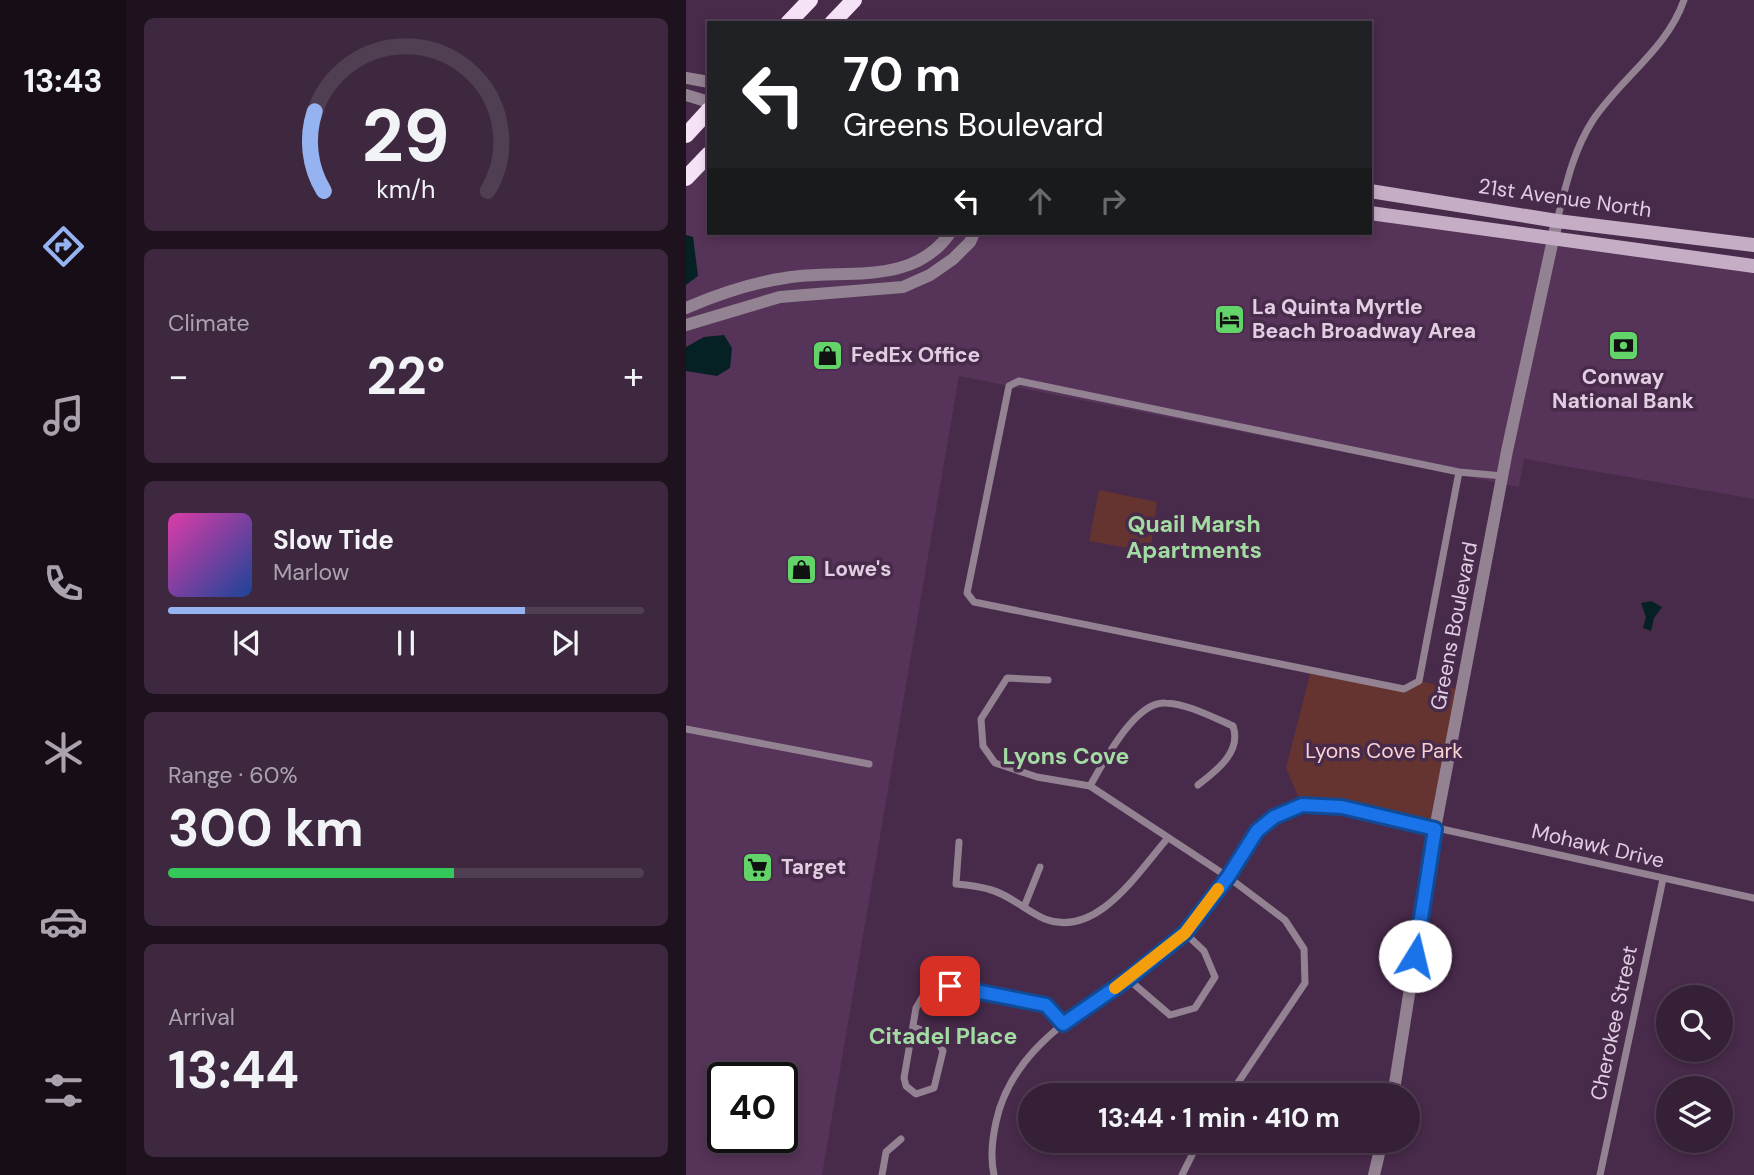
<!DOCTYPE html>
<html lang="en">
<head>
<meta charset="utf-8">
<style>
	:root { --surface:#362038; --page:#3d2840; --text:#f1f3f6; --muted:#aaa3ae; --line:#503e53; --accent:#95b2f1 }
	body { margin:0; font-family:"DM Sans",sans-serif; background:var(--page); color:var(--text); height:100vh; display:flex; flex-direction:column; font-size:26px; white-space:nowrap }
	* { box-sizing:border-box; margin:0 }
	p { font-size:23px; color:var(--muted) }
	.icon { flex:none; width:38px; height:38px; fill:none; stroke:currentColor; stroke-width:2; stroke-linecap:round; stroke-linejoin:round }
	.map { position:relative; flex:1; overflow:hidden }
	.sheet { display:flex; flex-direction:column; gap:18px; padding:18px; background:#1e121f; width:560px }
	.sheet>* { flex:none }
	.hud { position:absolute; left:21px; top:21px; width:665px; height:214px; border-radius:0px; box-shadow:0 4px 10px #0003,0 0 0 2px var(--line); background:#202124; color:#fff; overflow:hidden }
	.buttons { position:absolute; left:970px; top:985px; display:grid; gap:14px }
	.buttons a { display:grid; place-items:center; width:77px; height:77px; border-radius:50%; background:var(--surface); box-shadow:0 4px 10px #0003,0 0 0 2px var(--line); font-size:35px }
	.speed { position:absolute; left:21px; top:1062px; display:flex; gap:14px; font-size:35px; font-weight:700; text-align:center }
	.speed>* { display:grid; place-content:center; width:91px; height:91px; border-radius:50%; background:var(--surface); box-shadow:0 4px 10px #0003,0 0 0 2px var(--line); line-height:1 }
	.speed .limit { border:4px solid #111; border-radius:10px; background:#fff; color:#111 }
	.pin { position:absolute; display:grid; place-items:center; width:60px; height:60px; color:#fff; margin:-30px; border-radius:14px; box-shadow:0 4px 10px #0006 }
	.me { position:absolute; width:77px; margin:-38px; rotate:9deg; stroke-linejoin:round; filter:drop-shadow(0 0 5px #0008) }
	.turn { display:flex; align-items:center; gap:24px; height:147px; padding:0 21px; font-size:32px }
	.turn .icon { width:91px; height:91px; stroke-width:2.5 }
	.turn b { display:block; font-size:49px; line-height:60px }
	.lanes { display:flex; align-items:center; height:66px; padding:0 21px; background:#0003; justify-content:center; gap:35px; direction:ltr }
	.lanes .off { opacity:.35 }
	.big { font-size:52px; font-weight:700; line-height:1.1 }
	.sheet .tile { flex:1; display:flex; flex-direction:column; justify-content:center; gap:10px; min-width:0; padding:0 24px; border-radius:10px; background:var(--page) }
	.sheet .dial { align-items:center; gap:0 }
	.dial svg { height:182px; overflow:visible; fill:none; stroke:var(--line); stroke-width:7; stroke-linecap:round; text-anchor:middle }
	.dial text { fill:var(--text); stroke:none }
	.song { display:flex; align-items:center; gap:21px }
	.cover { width:84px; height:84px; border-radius:10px; background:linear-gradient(135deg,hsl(320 70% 55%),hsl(220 70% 35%)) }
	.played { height:7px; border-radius:4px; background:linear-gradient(90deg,var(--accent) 75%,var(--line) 75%) }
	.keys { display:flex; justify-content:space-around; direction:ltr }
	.heat { display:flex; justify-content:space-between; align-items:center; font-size:38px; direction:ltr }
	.charge { height:10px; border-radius:5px; background:linear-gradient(90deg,#34c759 60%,var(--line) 0) }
	.trip { position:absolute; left:332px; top:1083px; width:402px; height:70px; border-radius:35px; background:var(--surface); box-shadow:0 4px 10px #0003,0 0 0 2px var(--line); font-weight:700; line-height:70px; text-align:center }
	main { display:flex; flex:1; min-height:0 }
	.tabs { display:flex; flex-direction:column; width:126px; justify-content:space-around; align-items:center; background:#160d16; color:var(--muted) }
	.tabs .icon { width:49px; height:49px }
	.tabs .selected { color:var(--accent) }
	.tabs b { font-size:32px; color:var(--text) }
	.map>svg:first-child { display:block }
	.built { fill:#563358; fill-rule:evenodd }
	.green { fill:#653431 }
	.water { fill:#062123 }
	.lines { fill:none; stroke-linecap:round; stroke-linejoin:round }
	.minor { stroke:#928292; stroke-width:7 }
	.tertiary { stroke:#928292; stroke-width:12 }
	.secondary { stroke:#c5adc6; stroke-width:14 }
	.trunk { stroke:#f6e2f6; stroke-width:16 }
	.route-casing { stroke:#114b97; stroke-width:18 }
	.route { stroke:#1a73e8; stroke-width:12 }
	.slow { stroke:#f59e0b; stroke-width:12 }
	.labels { text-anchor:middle; stroke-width:7; stroke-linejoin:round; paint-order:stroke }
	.street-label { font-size:21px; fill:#e1cee2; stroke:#482a4a }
	.poi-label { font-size:21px; font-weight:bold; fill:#e1cee2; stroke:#482a4a; text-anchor:start }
	.park-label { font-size:21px; fill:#fad2cf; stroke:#482a4a }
	.neighbourhood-label { font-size:23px; font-weight:bold; fill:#a2dca2; stroke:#482a4a }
</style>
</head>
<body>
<main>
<nav class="tabs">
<b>13:43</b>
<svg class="icon selected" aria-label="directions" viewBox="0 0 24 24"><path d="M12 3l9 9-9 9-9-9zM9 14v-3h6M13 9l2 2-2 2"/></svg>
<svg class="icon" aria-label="music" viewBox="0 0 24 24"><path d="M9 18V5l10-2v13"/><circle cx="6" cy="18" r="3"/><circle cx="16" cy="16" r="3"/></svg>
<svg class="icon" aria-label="phone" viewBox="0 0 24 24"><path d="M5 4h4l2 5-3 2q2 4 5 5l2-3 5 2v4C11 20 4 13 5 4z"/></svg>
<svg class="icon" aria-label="climate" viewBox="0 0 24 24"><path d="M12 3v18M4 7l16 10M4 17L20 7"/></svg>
<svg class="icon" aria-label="car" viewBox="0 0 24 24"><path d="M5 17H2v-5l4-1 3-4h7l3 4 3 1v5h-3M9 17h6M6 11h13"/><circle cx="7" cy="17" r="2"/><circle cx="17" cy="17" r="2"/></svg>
<svg class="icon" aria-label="filters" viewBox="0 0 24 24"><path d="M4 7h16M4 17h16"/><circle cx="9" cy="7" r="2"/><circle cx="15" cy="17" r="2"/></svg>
</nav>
<section class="sheet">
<div class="tile dial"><svg viewBox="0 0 100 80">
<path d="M14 69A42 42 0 1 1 86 69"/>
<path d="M14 69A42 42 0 0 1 10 34" stroke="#95b2f1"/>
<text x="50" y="56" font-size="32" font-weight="700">29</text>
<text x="50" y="72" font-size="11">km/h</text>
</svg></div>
<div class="tile"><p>Climate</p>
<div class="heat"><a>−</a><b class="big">22°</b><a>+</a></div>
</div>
<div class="tile">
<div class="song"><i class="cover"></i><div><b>Slow Tide</b><p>Marlow</p></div></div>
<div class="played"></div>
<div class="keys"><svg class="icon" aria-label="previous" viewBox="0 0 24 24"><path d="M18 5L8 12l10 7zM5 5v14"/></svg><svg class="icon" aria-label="pause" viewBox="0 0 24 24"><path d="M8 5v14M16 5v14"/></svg><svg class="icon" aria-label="next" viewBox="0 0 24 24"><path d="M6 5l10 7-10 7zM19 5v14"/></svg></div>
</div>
<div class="tile"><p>Range · 60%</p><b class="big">300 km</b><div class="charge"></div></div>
<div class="tile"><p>Arrival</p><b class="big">13:44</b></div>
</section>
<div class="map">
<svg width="1068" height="1175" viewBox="0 0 1068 1175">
	<rect width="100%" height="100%" fill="#482a4a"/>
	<path class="built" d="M23,154v79h661v-20l384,53v233l-230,-40 -5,28 -560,-111 -137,799h-136v-997zM37,1078h59v60h-59z"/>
	<g class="green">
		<polygon points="413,490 471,502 464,552 403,541"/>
		<polygon points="625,670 718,689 733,681 776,690 749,829 656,807 616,805 600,768"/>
	</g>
	<g class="water">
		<polygon points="0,235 7,237 12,276 0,285"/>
		<polygon points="38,335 46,348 44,368 31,376 0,371 0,347 18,337"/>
		<polygon points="965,601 976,607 968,618 965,631 957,628 960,617 955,603"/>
	</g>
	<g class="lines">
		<g class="minor">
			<path d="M871,221c9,-36 16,-70 36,-101 28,-42 74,-71 91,-120"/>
			<polyline points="773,472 733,681 718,689 288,602 281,593 323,386 333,381 773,472 817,476"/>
			<polyline points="362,680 321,678 295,719 297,746 309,763 351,777 404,786 542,877 599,920 618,949 619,983 543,1096"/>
			<polyline points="0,729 183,764"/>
			<path d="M404,786c13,-23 45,-85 75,-83 24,1 47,14 68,23 9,26 -17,45 -35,59"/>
			<path d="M273,842l-3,42c11,1 22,2 32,5 21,5 38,22 57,30 52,20 93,-47 122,-80"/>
			<polyline points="338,907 354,867"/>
			<polyline points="442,979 484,1015 509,1008 529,977 518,951 499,933"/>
			<polyline points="227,1027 248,1034 257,1051 248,1088 230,1094 220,1086 218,1078 230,1008 239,993 264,986 360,1005 377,1024"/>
			<polyline points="196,1175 200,1152 215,1139"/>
			<path d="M308,1175c-4,-18 -2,-35 2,-53 20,-94 125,-127 188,-188 32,-32 55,-96 91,-117 23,-14 42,-11 67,-10l412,91"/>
			<polyline points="496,1175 513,1141"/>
			<polyline points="914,1175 977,879"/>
		</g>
		<g class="tertiary">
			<polyline points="0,78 23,82"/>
			<polyline points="0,95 23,102"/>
			<path d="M0,308c30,-13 66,-25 99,-30 57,-10 127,10 165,-45"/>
			<polyline points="0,325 94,297 217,287 244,275 267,259 284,242 288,233"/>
			<polyline points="707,1096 749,829 821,451 871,221"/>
			<polyline points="688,1175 696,1141"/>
		</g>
		<g class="secondary">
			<polyline points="684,191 871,221 1068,245"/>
			<polyline points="684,213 1068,266"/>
		</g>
		<g class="trunk">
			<polyline points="102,23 124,0"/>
			<polyline points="146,23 168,0"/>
			<polyline points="0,135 23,110"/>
			<polyline points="0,178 23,154"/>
		</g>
	</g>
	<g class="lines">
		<defs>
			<polyline id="route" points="264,986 360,1005 377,1024 442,979 499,933 542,877 571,831 588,817 616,805 656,807 749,829 729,956"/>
		</defs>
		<use href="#route" class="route-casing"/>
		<use href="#route" class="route"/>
		<polyline class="slow" points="429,988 499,933 532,889"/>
	</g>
	<defs>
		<symbol id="hotel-square" viewBox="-11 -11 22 22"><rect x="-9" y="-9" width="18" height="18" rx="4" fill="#63d469" stroke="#482a4a"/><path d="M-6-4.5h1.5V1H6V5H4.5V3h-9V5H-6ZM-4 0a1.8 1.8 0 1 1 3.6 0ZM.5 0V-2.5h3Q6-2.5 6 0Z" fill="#111"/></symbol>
		<symbol id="bank-square" viewBox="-11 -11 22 22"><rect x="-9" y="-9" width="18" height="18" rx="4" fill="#63d469" stroke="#482a4a"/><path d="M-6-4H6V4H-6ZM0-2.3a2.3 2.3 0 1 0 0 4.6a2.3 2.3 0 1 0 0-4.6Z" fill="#111"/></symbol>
		<symbol id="shop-square" viewBox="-11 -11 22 22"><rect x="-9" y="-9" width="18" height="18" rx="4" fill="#63d469" stroke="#482a4a"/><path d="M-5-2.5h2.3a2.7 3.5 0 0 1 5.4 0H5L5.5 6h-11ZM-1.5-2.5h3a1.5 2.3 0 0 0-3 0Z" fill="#111"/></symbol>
		<symbol id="supermarket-square" viewBox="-11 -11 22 22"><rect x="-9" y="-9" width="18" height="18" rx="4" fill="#63d469" stroke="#482a4a"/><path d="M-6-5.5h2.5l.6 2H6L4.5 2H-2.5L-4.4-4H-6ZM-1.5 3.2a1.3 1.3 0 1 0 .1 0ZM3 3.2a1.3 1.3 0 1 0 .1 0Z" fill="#111"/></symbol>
	</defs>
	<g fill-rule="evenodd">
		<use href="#hotel-square" x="526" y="302" width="35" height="35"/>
		<use href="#bank-square" x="920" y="328" width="35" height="35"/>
		<use href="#shop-square" x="124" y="338" width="35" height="35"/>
		<use href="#shop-square" x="98" y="552" width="35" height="35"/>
		<use href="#supermarket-square" x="54" y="850" width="35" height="35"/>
	</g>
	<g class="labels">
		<g class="street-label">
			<text transform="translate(879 198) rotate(8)" y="7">21st Avenue North</text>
			<text transform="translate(768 626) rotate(-79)" y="7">Greens Boulevard</text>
			<text transform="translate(912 846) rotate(13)" y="7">Mohawk Drive</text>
			<text transform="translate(928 1023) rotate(-78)" y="7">Cherokee Street</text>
		</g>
		<g class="poi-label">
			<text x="566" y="314">La Quinta Myrtle<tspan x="566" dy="24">Beach Broadway Area</tspan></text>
			<text x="165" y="362">FedEx Office</text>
			<text x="937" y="384" text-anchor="middle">Conway<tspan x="937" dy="24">National Bank</tspan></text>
			<text x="138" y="576">Lowe's</text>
			<text x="95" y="874">Target</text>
		</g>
		<g class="park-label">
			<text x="698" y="758">Lyons Cove Park</text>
		</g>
		<g class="neighbourhood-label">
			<text x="508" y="532">Quail Marsh<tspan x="508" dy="26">Apartments</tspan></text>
			<text x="380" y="764">Lyons Cove</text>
			<text x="257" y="1044">Citadel Place</text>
		</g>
	</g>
</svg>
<div class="buttons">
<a><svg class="icon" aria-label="search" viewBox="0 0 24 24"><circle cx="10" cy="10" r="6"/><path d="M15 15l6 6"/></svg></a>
<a><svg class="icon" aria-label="layers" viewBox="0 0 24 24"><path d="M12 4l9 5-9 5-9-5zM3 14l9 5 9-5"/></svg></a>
</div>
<div class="speed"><div class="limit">40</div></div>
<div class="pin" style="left:264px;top:986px;background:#d93025"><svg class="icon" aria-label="arrive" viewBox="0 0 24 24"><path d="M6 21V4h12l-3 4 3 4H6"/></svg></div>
<svg class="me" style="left:729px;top:956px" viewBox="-20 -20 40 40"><circle r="19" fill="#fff"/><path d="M0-13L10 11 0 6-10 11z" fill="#1a73e8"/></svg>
<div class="trip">13:44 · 1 min · 410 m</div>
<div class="hud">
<div class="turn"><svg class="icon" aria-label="left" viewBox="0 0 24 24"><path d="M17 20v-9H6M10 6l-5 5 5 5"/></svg><div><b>70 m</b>Greens Boulevard</div></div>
<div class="lanes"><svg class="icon" aria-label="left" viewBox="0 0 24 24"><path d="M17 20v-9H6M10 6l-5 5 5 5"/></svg><svg class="icon off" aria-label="ahead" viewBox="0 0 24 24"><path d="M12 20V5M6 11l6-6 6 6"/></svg><svg class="icon off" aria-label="right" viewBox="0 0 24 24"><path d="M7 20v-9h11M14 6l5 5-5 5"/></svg></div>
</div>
</div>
</main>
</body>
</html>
